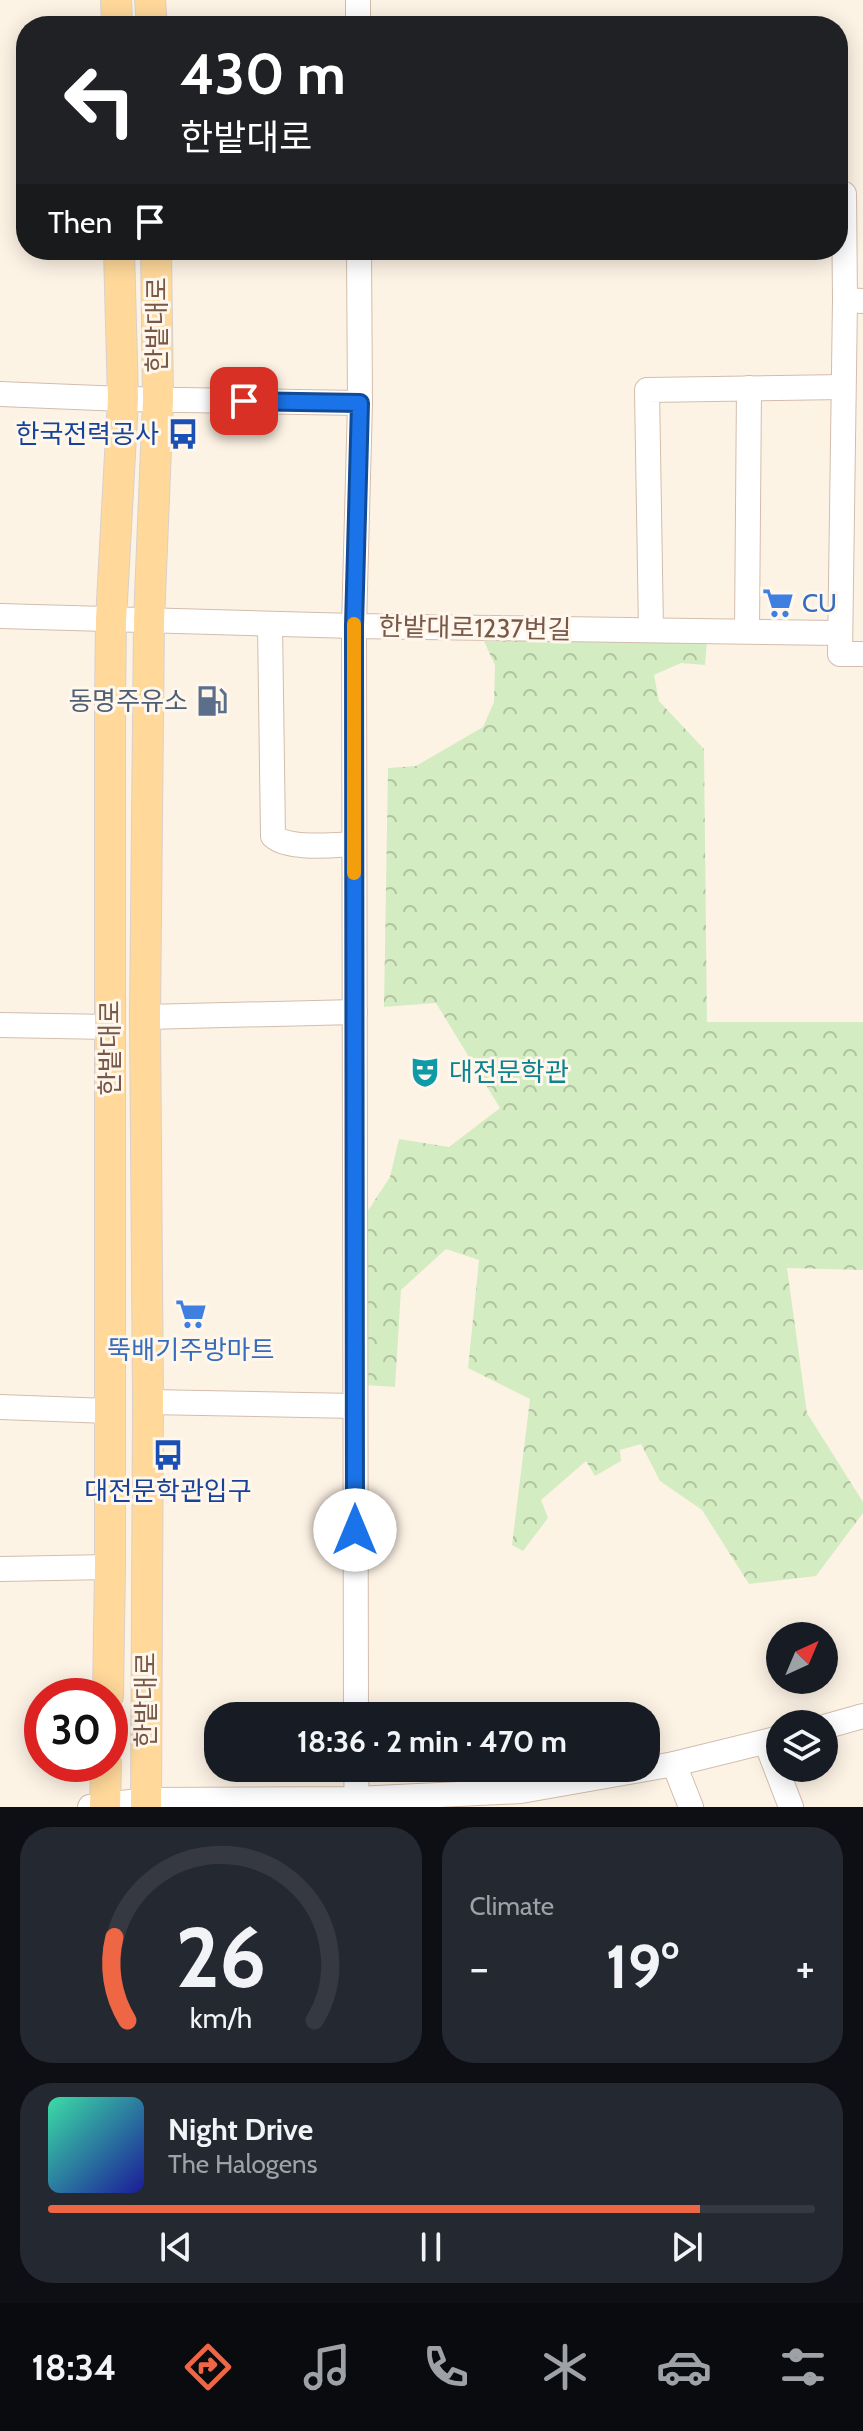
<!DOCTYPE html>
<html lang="en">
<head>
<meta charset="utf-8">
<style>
	:root { --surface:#171b24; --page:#242831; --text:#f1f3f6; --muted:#9ea1a6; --line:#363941; --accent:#e64 }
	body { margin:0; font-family:Cabin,"Noto Sans KR",sans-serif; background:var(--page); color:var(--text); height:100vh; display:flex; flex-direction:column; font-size:30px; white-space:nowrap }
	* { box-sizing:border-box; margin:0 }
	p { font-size:26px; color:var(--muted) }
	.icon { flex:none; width:44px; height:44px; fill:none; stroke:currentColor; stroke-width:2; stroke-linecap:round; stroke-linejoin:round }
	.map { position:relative; height:1807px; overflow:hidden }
	.details { display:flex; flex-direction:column; gap:20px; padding:20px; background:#0d0f14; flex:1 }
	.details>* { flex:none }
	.banner { position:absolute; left:16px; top:16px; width:832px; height:244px; border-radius:32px; box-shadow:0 4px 20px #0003; background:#202124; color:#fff; overflow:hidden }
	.needle { width:52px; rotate:44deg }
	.controls { position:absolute; left:766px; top:1622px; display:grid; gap:16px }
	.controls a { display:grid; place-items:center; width:72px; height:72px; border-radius:50%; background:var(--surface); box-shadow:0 4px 20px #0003; font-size:40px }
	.speed { position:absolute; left:24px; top:1678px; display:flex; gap:16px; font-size:40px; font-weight:700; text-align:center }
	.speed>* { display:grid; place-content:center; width:104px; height:104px; border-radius:50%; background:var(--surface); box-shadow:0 4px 20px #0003; line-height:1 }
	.speed .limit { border:12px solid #d22; background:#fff; color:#111 }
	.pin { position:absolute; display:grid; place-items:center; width:68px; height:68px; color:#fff; margin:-34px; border-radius:16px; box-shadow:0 4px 12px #0006 }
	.me { position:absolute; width:88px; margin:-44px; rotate:0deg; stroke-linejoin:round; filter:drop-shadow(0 0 6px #0008) }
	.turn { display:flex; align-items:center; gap:28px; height:168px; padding:0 32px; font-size:36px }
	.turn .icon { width:104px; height:104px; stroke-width:2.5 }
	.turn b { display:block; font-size:56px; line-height:68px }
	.then { display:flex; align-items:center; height:76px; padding:0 32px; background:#0003; gap:16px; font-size:30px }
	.big { font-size:60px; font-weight:700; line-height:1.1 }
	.details .widget { flex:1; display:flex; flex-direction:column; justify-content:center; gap:12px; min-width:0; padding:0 28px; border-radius:32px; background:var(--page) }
	.details .dial { align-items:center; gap:0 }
	.dial svg { height:208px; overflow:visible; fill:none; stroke:var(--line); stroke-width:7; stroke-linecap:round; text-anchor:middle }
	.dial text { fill:var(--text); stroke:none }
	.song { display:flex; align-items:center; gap:24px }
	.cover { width:96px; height:96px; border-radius:12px; background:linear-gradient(135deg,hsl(160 70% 55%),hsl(240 70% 35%)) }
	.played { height:8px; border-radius:4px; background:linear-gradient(90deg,var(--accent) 85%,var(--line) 85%) }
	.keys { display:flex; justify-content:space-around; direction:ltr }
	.heat { display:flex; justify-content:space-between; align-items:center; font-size:44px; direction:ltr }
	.details .tiles { flex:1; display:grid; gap:20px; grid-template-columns:1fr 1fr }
	.widget:last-child { grid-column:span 2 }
	.trip { position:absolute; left:204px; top:1702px; width:456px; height:80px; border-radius:32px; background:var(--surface); box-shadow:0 4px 20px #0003; font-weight:700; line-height:80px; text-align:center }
	.menu { display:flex; height:128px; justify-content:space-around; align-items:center; background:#090b0e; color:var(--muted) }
	.menu .icon { width:56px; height:56px }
	.menu .selected { color:var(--accent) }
	.menu b { font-size:36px; color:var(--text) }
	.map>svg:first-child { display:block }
	.forest { fill:url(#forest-crowns) }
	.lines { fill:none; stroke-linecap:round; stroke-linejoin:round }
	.minor-casing { stroke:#d2bdad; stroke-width:26 }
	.major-casing { stroke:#d9d0cc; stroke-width:32 }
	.minor { stroke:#fff; stroke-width:24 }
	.major { stroke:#ffd89a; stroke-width:30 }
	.route-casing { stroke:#114b97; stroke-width:20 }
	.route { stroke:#1a73e8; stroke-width:14 }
	.slow { stroke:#f59e0b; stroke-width:14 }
	.labels { text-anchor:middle; stroke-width:6; stroke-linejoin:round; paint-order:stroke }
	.street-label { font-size:26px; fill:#785848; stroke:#fff7ec }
	.transit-label { font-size:26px; fill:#164399; stroke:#fff7ec; text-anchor:end }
	.shop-label { font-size:26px; fill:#366cbe; stroke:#fff7ec; text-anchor:start }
	.service-label { font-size:26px; fill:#4e5e75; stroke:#fff7ec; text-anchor:end }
	.culture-label { font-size:26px; fill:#0d838f; stroke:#fff7ec; text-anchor:start }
</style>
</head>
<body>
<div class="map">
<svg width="863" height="1807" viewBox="0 0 863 1807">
	<defs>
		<pattern id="forest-crowns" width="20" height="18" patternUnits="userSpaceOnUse" patternTransform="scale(2)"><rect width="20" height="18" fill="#d4ecc2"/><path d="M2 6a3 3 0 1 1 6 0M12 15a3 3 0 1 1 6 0" fill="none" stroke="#b1c2a0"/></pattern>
	</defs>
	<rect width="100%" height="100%" fill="#fdf3e5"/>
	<polygon class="forest" points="482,637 707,641 705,665 681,663 654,675 659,701 704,749 707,1022 863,1022 863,1270 787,1268 807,1413 863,1502 863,1513 816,1576 749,1584 702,1510 660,1481 641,1444 620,1450 621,1461 595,1476 586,1461 541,1500 548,1518 523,1551 512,1545 530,1399 468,1368 479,1260 446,1249 401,1290 395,1387 365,1385 367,1212 390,1177 399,1139 449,1147 500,1108 436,1003 384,1007 388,768 416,766 483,727 494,702 495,665"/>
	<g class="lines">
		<defs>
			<g id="minor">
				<polyline points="358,26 358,0"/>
				<polyline points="844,194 845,300 863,301"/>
				<polyline points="845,300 840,654 863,654"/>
				<polyline points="0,394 123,399 360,403"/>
				<polyline points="0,616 354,626 840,633"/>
				<path d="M270,624l3,212c15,14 61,9 81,8"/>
				<polyline points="651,630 647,390 843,387"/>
				<polyline points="747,631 749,388"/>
				<polyline points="145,1017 355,1012"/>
				<polyline points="0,1025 110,1027"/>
				<polyline points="148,1402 355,1406"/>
				<polyline points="0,1407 109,1411"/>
				<polyline points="0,1569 110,1567"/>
				<polyline points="356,1716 354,626 360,403 359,250"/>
				<polyline points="824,1727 863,1716"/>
				<polyline points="766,1742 791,1807"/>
				<polyline points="674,1764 691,1807"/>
				<polyline points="356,1768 357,1807"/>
				<polyline points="90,1807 146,1800 356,1799 521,1791 674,1764 780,1738"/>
			</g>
			<g id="major">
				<polyline points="116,0 117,26"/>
				<polyline points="150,0 152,26"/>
				<polyline points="108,1696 110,1567 110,705 111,620 123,399 119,250"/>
				<polyline points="105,1807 106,1764"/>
				<polyline points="146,1807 148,1402 145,1017 149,621 158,400 156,250"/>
			</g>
		</defs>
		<use href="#minor" class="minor-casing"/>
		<use href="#major" class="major-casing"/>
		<use href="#minor" class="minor"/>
		<use href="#major" class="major"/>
	</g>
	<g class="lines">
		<defs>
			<polyline id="route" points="244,401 360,403 354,626 355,1530"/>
		</defs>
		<use href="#route" class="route-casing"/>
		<use href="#route" class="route"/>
		<polyline class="slow" points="354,624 354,873"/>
	</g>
	<defs>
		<symbol id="bus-bare" viewBox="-9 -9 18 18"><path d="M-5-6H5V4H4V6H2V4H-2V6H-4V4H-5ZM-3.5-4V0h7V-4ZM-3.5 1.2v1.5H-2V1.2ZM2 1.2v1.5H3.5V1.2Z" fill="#1a4fb4" stroke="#fff7ec" stroke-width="2.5" paint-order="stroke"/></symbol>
		<symbol id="supermarket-bare" viewBox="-9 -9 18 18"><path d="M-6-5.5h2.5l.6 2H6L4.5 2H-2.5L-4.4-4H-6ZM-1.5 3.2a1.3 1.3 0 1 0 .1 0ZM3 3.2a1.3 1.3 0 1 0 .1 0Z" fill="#3f7fe0" stroke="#fff7ec" stroke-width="2.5" paint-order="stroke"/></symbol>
		<symbol id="fuel-bare" viewBox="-9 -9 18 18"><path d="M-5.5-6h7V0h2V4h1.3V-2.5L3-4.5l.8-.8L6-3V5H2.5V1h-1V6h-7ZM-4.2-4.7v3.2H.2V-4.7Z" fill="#5c6f8a" stroke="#fff7ec" stroke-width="2.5" paint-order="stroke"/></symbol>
		<symbol id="theatre-bare" viewBox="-9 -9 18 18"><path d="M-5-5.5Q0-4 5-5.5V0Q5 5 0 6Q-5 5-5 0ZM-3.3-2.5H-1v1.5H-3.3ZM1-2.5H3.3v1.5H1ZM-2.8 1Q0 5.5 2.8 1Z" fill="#0f9aa8" stroke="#fff7ec" stroke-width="2.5" paint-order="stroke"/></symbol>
	</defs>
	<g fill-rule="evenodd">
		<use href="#bus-bare" x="161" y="412" width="44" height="44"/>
		<use href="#supermarket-bare" x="756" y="581" width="44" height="44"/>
		<use href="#fuel-bare" x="190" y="679" width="44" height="44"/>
		<use href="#theatre-bare" x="403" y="1050" width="44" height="44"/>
		<use href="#supermarket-bare" x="169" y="1292" width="44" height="44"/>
		<use href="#bus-bare" x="146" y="1433" width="44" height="44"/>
	</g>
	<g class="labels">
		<g class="street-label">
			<text transform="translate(157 325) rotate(-90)" y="9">한밭대로</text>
			<text transform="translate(475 628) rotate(1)" y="9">한밭대로1237번길</text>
			<text transform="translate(110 1048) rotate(-90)" y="9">한밭대로</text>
			<text transform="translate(146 1700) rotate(-90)" y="9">한밭대로</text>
		</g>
		<g class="transit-label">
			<text x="159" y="443">한국전력공사</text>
			<text x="168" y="1500" text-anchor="middle">대전문학관입구</text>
		</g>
		<g class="shop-label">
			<text x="802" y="612">CU</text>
			<text x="191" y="1359" text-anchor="middle">뚝배기주방마트</text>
		</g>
		<g class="service-label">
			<text x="188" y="710">동명주유소</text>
		</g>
		<g class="culture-label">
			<text x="449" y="1081">대전문학관</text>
		</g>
	</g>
</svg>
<div class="controls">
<a><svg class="needle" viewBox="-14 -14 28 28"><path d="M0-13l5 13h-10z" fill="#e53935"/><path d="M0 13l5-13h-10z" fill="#9ea1a6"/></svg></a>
<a><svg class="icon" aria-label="layers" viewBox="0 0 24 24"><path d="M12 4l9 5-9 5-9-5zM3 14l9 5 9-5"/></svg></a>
</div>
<div class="speed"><div class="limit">30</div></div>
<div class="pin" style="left:244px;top:401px;background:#d93025"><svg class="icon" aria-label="arrive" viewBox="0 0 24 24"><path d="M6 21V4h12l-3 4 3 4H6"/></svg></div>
<svg class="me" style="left:355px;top:1530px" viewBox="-20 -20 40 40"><circle r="19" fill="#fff"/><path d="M0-13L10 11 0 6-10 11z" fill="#1a73e8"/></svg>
<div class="trip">18:36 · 2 min · 470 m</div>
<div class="banner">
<div class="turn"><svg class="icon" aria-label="left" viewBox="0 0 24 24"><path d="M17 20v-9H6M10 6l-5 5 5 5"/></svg><div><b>430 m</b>한밭대로</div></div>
<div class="then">Then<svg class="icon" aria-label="arrive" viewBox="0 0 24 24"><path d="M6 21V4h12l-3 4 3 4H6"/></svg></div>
</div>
</div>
<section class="details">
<div class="tiles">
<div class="widget dial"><svg viewBox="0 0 100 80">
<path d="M14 69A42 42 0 1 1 86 69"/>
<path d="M14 69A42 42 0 0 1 9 37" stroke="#e64"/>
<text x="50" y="56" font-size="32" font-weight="700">26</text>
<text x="50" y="72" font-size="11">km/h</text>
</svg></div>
<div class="widget"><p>Climate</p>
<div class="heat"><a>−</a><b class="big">19°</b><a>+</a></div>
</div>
<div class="widget">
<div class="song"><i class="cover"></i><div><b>Night Drive</b><p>The Halogens</p></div></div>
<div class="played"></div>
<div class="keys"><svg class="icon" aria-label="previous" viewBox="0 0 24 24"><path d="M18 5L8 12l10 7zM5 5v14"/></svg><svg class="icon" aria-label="pause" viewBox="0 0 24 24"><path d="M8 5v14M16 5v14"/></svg><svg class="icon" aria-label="next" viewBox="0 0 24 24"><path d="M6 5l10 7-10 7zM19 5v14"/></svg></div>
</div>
</div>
</section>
<nav class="menu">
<b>18:34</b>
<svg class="icon selected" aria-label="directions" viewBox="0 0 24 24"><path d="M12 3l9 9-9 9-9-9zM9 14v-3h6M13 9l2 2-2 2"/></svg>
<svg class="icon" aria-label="music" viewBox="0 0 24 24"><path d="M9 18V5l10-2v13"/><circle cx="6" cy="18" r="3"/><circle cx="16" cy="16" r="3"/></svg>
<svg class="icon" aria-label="phone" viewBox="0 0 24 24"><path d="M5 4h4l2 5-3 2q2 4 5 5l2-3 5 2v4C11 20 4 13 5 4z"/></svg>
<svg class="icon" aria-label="climate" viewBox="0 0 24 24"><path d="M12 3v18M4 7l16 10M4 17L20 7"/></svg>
<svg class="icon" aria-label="car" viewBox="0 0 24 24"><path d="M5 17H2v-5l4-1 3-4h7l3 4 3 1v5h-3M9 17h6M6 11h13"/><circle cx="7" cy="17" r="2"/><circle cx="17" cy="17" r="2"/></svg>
<svg class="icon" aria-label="filters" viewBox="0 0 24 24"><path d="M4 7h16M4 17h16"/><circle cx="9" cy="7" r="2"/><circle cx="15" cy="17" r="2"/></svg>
</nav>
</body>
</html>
